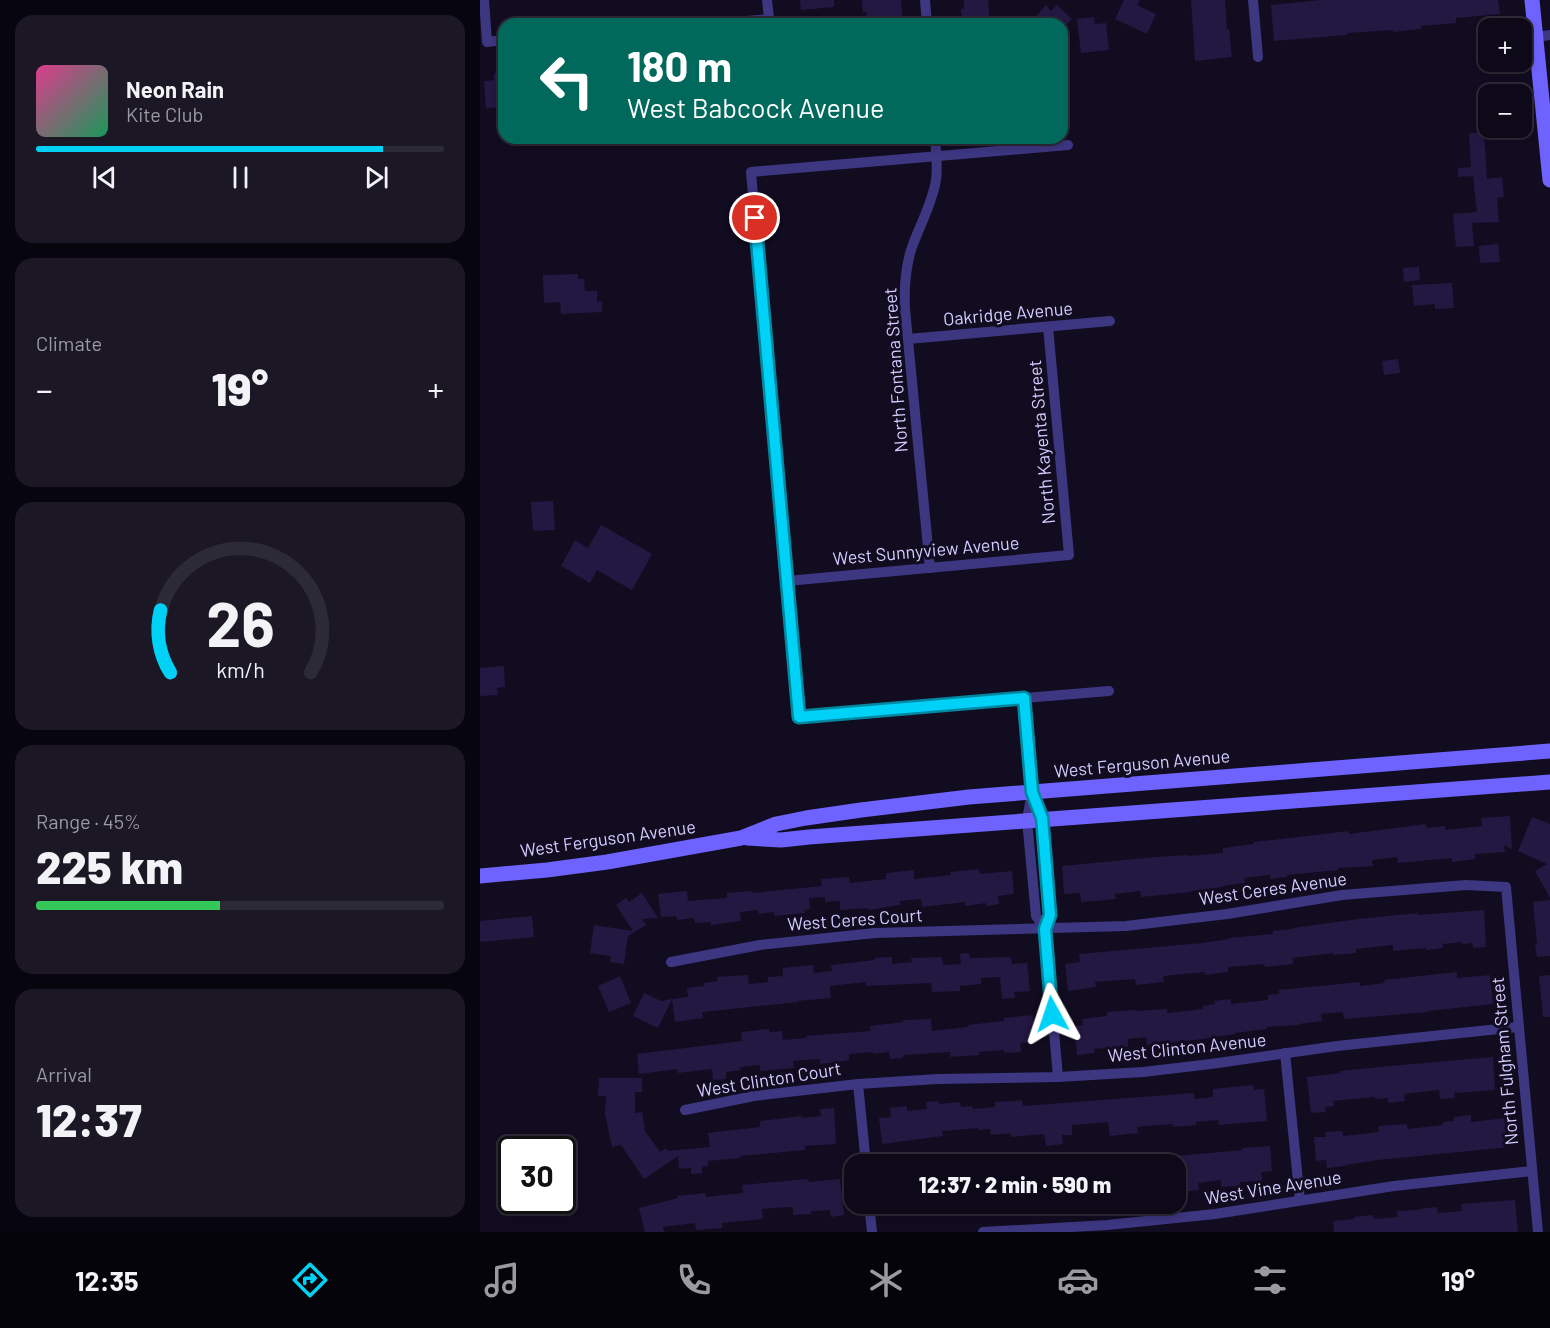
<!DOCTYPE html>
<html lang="en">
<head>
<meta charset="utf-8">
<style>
	:root { --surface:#0d0918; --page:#1b1725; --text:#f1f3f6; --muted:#9a9aa2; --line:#2d2a37; --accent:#00d1f7 }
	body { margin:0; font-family:Barlow,sans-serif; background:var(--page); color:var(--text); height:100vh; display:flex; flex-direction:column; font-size:22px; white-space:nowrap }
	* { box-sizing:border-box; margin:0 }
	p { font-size:20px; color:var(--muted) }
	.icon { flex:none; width:33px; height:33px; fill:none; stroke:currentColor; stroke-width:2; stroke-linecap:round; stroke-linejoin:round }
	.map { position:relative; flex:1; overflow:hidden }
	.side { display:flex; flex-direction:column; gap:15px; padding:15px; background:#07050d; width:480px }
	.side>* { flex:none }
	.guide { position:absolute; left:18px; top:18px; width:570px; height:126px; border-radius:18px; box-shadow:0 3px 9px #0003,0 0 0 2px var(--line); background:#00695c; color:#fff; overflow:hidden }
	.tools { position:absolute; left:998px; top:18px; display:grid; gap:12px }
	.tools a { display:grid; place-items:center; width:54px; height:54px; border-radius:12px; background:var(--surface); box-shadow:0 3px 9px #0003,0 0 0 2px var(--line); font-size:30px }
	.speed { position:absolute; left:18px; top:1136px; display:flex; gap:12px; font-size:30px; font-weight:700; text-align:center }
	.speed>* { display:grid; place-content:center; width:78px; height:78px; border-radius:50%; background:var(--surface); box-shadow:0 3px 9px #0003,0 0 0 2px var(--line); line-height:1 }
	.speed .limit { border:3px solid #111; border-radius:9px; background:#fff; color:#111 }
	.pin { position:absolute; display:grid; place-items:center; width:51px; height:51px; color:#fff; margin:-26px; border:3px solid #fff; border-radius:50%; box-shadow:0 2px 6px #0007 }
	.me { position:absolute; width:66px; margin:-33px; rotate:355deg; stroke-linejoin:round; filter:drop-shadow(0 0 4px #0008) }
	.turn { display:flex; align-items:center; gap:21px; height:126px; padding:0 30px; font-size:27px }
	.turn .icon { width:78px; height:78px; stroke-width:2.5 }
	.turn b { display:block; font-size:42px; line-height:51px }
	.big { font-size:45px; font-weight:800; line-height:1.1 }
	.side .card { flex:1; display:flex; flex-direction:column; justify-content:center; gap:9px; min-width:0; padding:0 21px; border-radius:18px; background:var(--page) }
	.side .dial { align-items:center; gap:0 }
	.dial svg { height:156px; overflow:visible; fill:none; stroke:var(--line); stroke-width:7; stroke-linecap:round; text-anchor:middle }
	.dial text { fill:var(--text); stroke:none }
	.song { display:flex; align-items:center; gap:18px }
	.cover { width:72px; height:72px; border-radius:9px; background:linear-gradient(135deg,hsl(330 70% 55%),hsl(150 70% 35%)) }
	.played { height:6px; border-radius:3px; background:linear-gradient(90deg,var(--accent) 85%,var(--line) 85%) }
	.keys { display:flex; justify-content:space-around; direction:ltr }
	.heat { display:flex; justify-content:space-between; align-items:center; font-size:33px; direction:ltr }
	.charge { height:9px; border-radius:4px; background:linear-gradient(90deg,#34c759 45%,var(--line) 0) }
	.trip { position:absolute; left:364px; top:1154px; width:342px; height:60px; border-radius:18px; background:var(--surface); box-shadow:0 3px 9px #0003,0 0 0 2px var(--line); font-weight:800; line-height:60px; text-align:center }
	.menu { display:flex; height:96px; justify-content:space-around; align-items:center; background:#05040a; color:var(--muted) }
	.menu .icon { width:42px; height:42px }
	.menu .on { color:var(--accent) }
	.menu b { font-size:27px; color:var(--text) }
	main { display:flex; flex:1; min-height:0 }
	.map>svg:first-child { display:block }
	.building { fill:#231842 }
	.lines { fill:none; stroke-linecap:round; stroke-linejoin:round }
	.street { stroke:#3d3681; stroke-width:10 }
	.secondary { stroke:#6f63ff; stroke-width:15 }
	.route-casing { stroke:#0088a1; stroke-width:15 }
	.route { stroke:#00d1f7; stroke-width:10 }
	.labels { text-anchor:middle; stroke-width:6; stroke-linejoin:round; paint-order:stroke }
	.street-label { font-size:18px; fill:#d4ccff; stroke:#110c20 }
</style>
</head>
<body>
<main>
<section class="side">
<div class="card">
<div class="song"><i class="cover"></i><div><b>Neon Rain</b><p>Kite Club</p></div></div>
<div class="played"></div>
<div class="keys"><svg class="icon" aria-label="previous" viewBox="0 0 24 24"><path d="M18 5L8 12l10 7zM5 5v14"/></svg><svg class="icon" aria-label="pause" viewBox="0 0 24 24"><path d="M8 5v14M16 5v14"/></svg><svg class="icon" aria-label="next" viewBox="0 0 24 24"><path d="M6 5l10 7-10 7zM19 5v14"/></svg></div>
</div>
<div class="card"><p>Climate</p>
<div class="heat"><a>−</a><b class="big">19°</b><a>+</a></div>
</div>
<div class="card dial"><svg viewBox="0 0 100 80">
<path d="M14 69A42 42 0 1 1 86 69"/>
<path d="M14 69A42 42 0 0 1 9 37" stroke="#00d1f7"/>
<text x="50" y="56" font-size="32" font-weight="700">26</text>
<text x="50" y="72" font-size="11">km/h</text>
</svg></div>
<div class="card"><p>Range · 45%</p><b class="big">225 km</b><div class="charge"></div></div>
<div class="card"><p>Arrival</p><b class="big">12:37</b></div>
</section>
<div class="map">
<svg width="1070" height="1232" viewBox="0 0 1070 1232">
	<rect width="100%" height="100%" fill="#110c20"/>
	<g class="building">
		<polygon points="320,0 354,0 354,7 321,10"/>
		<polygon points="382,0 421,0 423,24 387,24 386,12 383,12"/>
		<polygon points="484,0 508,0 510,24 482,24 481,9 484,9"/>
		<polygon points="644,0 660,0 657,5 676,14 667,34 635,19"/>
		<polygon points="711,0 745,0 747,29 749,29 752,57 715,61"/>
		<polygon points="840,0 1018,0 1020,14 976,18 976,23 941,26 941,29 913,32 913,30 867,33 867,35 794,41 791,5"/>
		<polygon points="566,5 571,11 577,5 592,19 587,24 549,24"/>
		<polygon points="614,17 615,24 626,23 629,50 601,53 597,19"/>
		<polygon points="14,73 24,73 24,107 6,108 4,81 14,80"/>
		<polygon points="1004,132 1007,179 1022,177 1024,197 1017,198 1019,222 992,223 994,246 976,247 973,214 997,212 993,176 978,177 978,168 991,167 989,133"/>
		<polygon points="1018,244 1020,262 1000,263 999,246"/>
		<polygon points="939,267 940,280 924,282 923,268"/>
		<polygon points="98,274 98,279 104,279 105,291 117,291 117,302 122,301 122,312 81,314 80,302 64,303 63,275"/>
		<polygon points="972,283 974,308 955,309 955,304 934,306 932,285"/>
		<polygon points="918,359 920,373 904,375 902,361"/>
		<polygon points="73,501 75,530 53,531 51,502"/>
		<polygon points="121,525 172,554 152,590 117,570 110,583 81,566 95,540 108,548"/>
		<polygon points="24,666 25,687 17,688 18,695 0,696 0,668"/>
		<polygon points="1030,816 1032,849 1024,845 1025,852 995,854 995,859 972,862 972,858 918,863 917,857 892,860 893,866 858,868 858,870 807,875 807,877 790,879 790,875 764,878 765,883 743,886 743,887 711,891 711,892 661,897 660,891 635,894 636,899 616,901 601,902 600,893 584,894 582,866 676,857 708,855 708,856 743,853 743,848 774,844 774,842 869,831 869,834 946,824 947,828 965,826 965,830 1002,826 1001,818"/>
		<polygon points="1052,817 1070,824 1070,898 1055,871 1067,864 1038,851"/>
		<polygon points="499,869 500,874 532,871 534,894 518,896 519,904 506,906 506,903 485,906 485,902 442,907 441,899 420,901 421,905 388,910 387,908 360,910 360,901 345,902 345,897 329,898 330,909 324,910 325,913 294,916 294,912 279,914 278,910 260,912 261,921 231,925 231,922 215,923 214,918 197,920 196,916 181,917 178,894 207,891 208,901 247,898 247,893 272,891 273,893 342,886 341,879 369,877 370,883 406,879 406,873 434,870 434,879 471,875 470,872"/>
		<polygon points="162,893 178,918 162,919 166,925 148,936 144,964 130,962 131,956 110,953 114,925 153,931 136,905 146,898 149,902"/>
		<polygon points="1070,900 1070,956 1057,957 1055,945 1057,944 1053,902"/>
		<polygon points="1004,910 1006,947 993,948 992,943 983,944 982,942 963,944 963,948 946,950 946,948 913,951 913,945 876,949 876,953 854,955 854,953 812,958 813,964 785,967 784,964 748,967 748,972 725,975 725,972 683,976 684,982 656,985 655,979 615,982 616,987 588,991 585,964 600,962 599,954 722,943 749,939 749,938 793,934 793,931 813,929 813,928 878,919 938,913 938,915"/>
		<polygon points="52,916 54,937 0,942 0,921"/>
		<polygon points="489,953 490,958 531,957 532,964 547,963 550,991 534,992 535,998 522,999 520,977 501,978 501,984 480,986 480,991 452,992 451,983 386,986 386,982 350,986 351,998 318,1001 319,1002 222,1012 223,1018 195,1022 192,999 208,997 207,988 224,986 224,983 238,981 237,977 268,975 269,984 288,982 288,977 303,976 303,968 333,965 334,973 352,971 351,965 395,960 395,958 412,957 412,964 432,962 431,958 462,957 463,965 481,964 480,954"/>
		<polygon points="977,972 977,978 1010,975 1013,1004 948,1011 948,1012 864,1019 863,1012 841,1014 842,1021 819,1024 819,1025 786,1027 787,1029 755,1033 755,1034 723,1039 667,1045 666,1037 648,1039 648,1047 614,1049 615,1053 597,1055 594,1026 603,1025 602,1019 627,1016 627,1012 655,1010 655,1011 687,1009 687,1013 723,1009 723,1006 735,1004 734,1001 751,999 751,1004 788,1000 788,995 799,994 799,990 880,982 880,986 905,983 904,980"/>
		<polygon points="1070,975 1070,1017 1063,1017 1059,976"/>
		<polygon points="140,976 151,1003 129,1012 118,986"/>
		<polygon points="164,993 181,1001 192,999 178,1028 153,1016"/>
		<polygon points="553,1015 555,1042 540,1043 541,1052 524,1053 524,1050 499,1052 499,1055 470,1057 470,1052 423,1055 423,1058 410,1059 409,1052 393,1054 393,1052 369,1054 369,1060 357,1062 340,1064 340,1059 313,1061 314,1068 293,1070 280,1071 280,1065 260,1067 261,1070 246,1072 246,1079 233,1080 232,1069 198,1073 197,1069 159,1074 157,1054 262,1041 261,1032 289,1029 289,1032 302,1031 303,1040 327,1038 326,1036 391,1031 390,1026 423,1022 423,1020 451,1019 452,1031 488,1027 488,1025 524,1021 524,1018"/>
		<polygon points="1013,1057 1015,1090 974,1093 975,1098 960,1099 959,1090 924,1094 925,1101 908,1103 908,1098 895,1099 895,1097 853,1101 854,1106 845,1107 846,1112 831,1113 827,1077 860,1073 860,1071 921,1065"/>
		<polygon points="119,1078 162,1078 162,1092 155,1092 155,1113 162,1112 165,1131 180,1152 186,1148 188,1151 230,1147 228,1133 280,1127 280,1121 321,1116 322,1118 341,1116 340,1109 354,1108 356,1144 325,1146 325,1150 260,1156 261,1158 228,1161 228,1166 222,1167 222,1173 211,1174 211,1168 199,1169 198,1156 164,1179 141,1145 132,1147 125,1114 126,1096 118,1096"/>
		<polygon points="773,1085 774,1090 784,1089 787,1121 739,1125 738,1120 716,1122 716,1125 693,1127 692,1124 657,1127 658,1133 630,1136 628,1122 592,1125 592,1135 582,1135 583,1144 566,1146 564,1134 531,1137 531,1133 511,1135 510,1129 498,1130 498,1128 462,1131 463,1136 402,1144 399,1118 411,1117 410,1108 427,1106 427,1111 447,1109 446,1102 459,1101 459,1104 480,1102 481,1107 492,1106 493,1109 515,1107 515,1102 523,1101 524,1102 542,1100 543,1106 714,1093 714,1099 733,1097 733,1089"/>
		<polygon points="991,1115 991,1122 1027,1118 1030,1147 898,1160 865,1165 865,1166 847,1168 846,1160 836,1161 834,1137 846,1137 845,1132 862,1131 863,1136 899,1132 898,1126 927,1124 927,1129 963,1125 963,1122 974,1121 974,1117"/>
		<polygon points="790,1146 792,1171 781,1172 782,1181 760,1182 760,1186 741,1187 741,1180 718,1183 719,1190 700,1192 697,1156 762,1150 762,1148"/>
		<polygon points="328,1179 329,1182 360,1179 364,1215 351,1217 350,1210 331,1211 331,1214 313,1215 313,1207 292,1208 282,1209 283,1219 242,1223 242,1228 216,1230 215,1223 183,1227 184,1232 165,1232 159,1208 198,1198 197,1196 225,1193 226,1197 263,1193 262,1185"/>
		<polygon points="1035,1200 1038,1232 854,1232 853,1221 874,1219 874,1217 893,1215 894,1219 918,1217 917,1211 939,1210 939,1209 957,1207 958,1213 982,1211 981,1204"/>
	</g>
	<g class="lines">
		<g class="street">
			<polyline points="4,0 7,42 24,40"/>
			<polyline points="445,0 447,24"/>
			<polyline points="773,0 778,57"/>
			<polyline points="231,24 289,19 287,0"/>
			<polyline points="1056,37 1070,35"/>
			<polyline points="588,145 271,172 319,717 629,691"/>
			<polyline points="428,339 630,321"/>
			<path d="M450,568l-25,-259c-1,-20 0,-39 6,-59 8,-24 21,-45 25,-70 2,-14 0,-28 -1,-42"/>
			<polyline points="307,581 589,555 568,327"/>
			<polyline points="544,698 552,792 562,818 570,915 565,929 578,1077"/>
			<polyline points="552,792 547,820 556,916 565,929"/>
			<polyline points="191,962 280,945 395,933 646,926 747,914 862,895 986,885 1026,887 1058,1232"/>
			<polyline points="805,1053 820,1200"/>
			<polyline points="378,1084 386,1164"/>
			<polyline points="205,1110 274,1096 378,1084 458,1079 578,1077 663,1072 731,1064 857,1046 1038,1027"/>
			<polyline points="389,1203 392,1232"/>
			<polyline points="503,1232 627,1225 735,1214 914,1186 1052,1171"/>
		</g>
		<g class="secondary">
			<polyline points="1052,0 1070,180"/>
			<polyline points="267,838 301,840 329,837 1070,782"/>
			<polyline points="0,876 67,870 127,862 261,838 296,824 326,818 381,810 489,797 1070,751"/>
		</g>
	</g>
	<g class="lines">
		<defs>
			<polyline id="route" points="275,218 319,717 544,698 552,792 562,818 570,915 565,929 572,1014"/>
		</defs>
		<use href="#route" class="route-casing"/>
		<use href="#route" class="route"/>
	</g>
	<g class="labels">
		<g class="street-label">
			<text transform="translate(528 314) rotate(-5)" y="6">Oakridge Avenue</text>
			<text transform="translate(416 370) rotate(-94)" y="6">North Fontana Street</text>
			<text transform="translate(562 442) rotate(-95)" y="6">North Kayenta Street</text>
			<text transform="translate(446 551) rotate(-5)" y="6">West Sunnyview Avenue</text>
			<text transform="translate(662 764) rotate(-5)" y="6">West Ferguson Avenue</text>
			<text transform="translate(128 839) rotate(-8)" y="6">West Ferguson Avenue</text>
			<text transform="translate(793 889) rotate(-8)" y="6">West Ceres Avenue</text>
			<text transform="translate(375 920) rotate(-4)" y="6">West Ceres Court</text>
			<text transform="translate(707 1048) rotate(-6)" y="6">West Clinton Avenue</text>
			<text transform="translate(1025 1061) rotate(-95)" y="6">North Fulgham Street</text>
			<text transform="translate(289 1080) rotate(-9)" y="6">West Clinton Court</text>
			<text transform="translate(793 1188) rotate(-9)" y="6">West Vine Avenue</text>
		</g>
	</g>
</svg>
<div class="tools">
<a>+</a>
<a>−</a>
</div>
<div class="speed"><div class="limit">30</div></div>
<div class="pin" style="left:275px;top:218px;background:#d93025"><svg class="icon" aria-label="arrive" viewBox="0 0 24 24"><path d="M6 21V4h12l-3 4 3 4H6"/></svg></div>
<svg class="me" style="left:572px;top:1014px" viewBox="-20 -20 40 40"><path d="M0-17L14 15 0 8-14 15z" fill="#00d1f7" stroke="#fff" stroke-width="4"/></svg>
<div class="trip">12:37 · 2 min · 590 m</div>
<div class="guide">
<div class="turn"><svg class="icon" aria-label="left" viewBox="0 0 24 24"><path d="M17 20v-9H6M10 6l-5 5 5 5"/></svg><div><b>180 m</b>West Babcock Avenue</div></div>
</div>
</div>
</main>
<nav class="menu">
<b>12:35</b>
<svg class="icon on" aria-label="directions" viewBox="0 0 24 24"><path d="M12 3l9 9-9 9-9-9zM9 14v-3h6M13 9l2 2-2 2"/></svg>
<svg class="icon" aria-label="music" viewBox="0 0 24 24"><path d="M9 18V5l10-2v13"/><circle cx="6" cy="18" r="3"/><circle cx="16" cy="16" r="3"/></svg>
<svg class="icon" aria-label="phone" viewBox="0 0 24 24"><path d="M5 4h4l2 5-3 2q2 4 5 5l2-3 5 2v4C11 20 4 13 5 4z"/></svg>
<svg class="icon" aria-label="climate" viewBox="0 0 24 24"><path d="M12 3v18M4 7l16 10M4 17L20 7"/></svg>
<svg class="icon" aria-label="car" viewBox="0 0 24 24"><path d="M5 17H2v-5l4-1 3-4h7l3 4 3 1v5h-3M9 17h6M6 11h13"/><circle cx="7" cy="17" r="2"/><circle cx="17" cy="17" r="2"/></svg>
<svg class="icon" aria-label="filters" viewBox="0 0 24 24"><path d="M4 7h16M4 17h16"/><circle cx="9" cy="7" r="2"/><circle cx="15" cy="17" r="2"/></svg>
<b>19°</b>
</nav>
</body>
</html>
